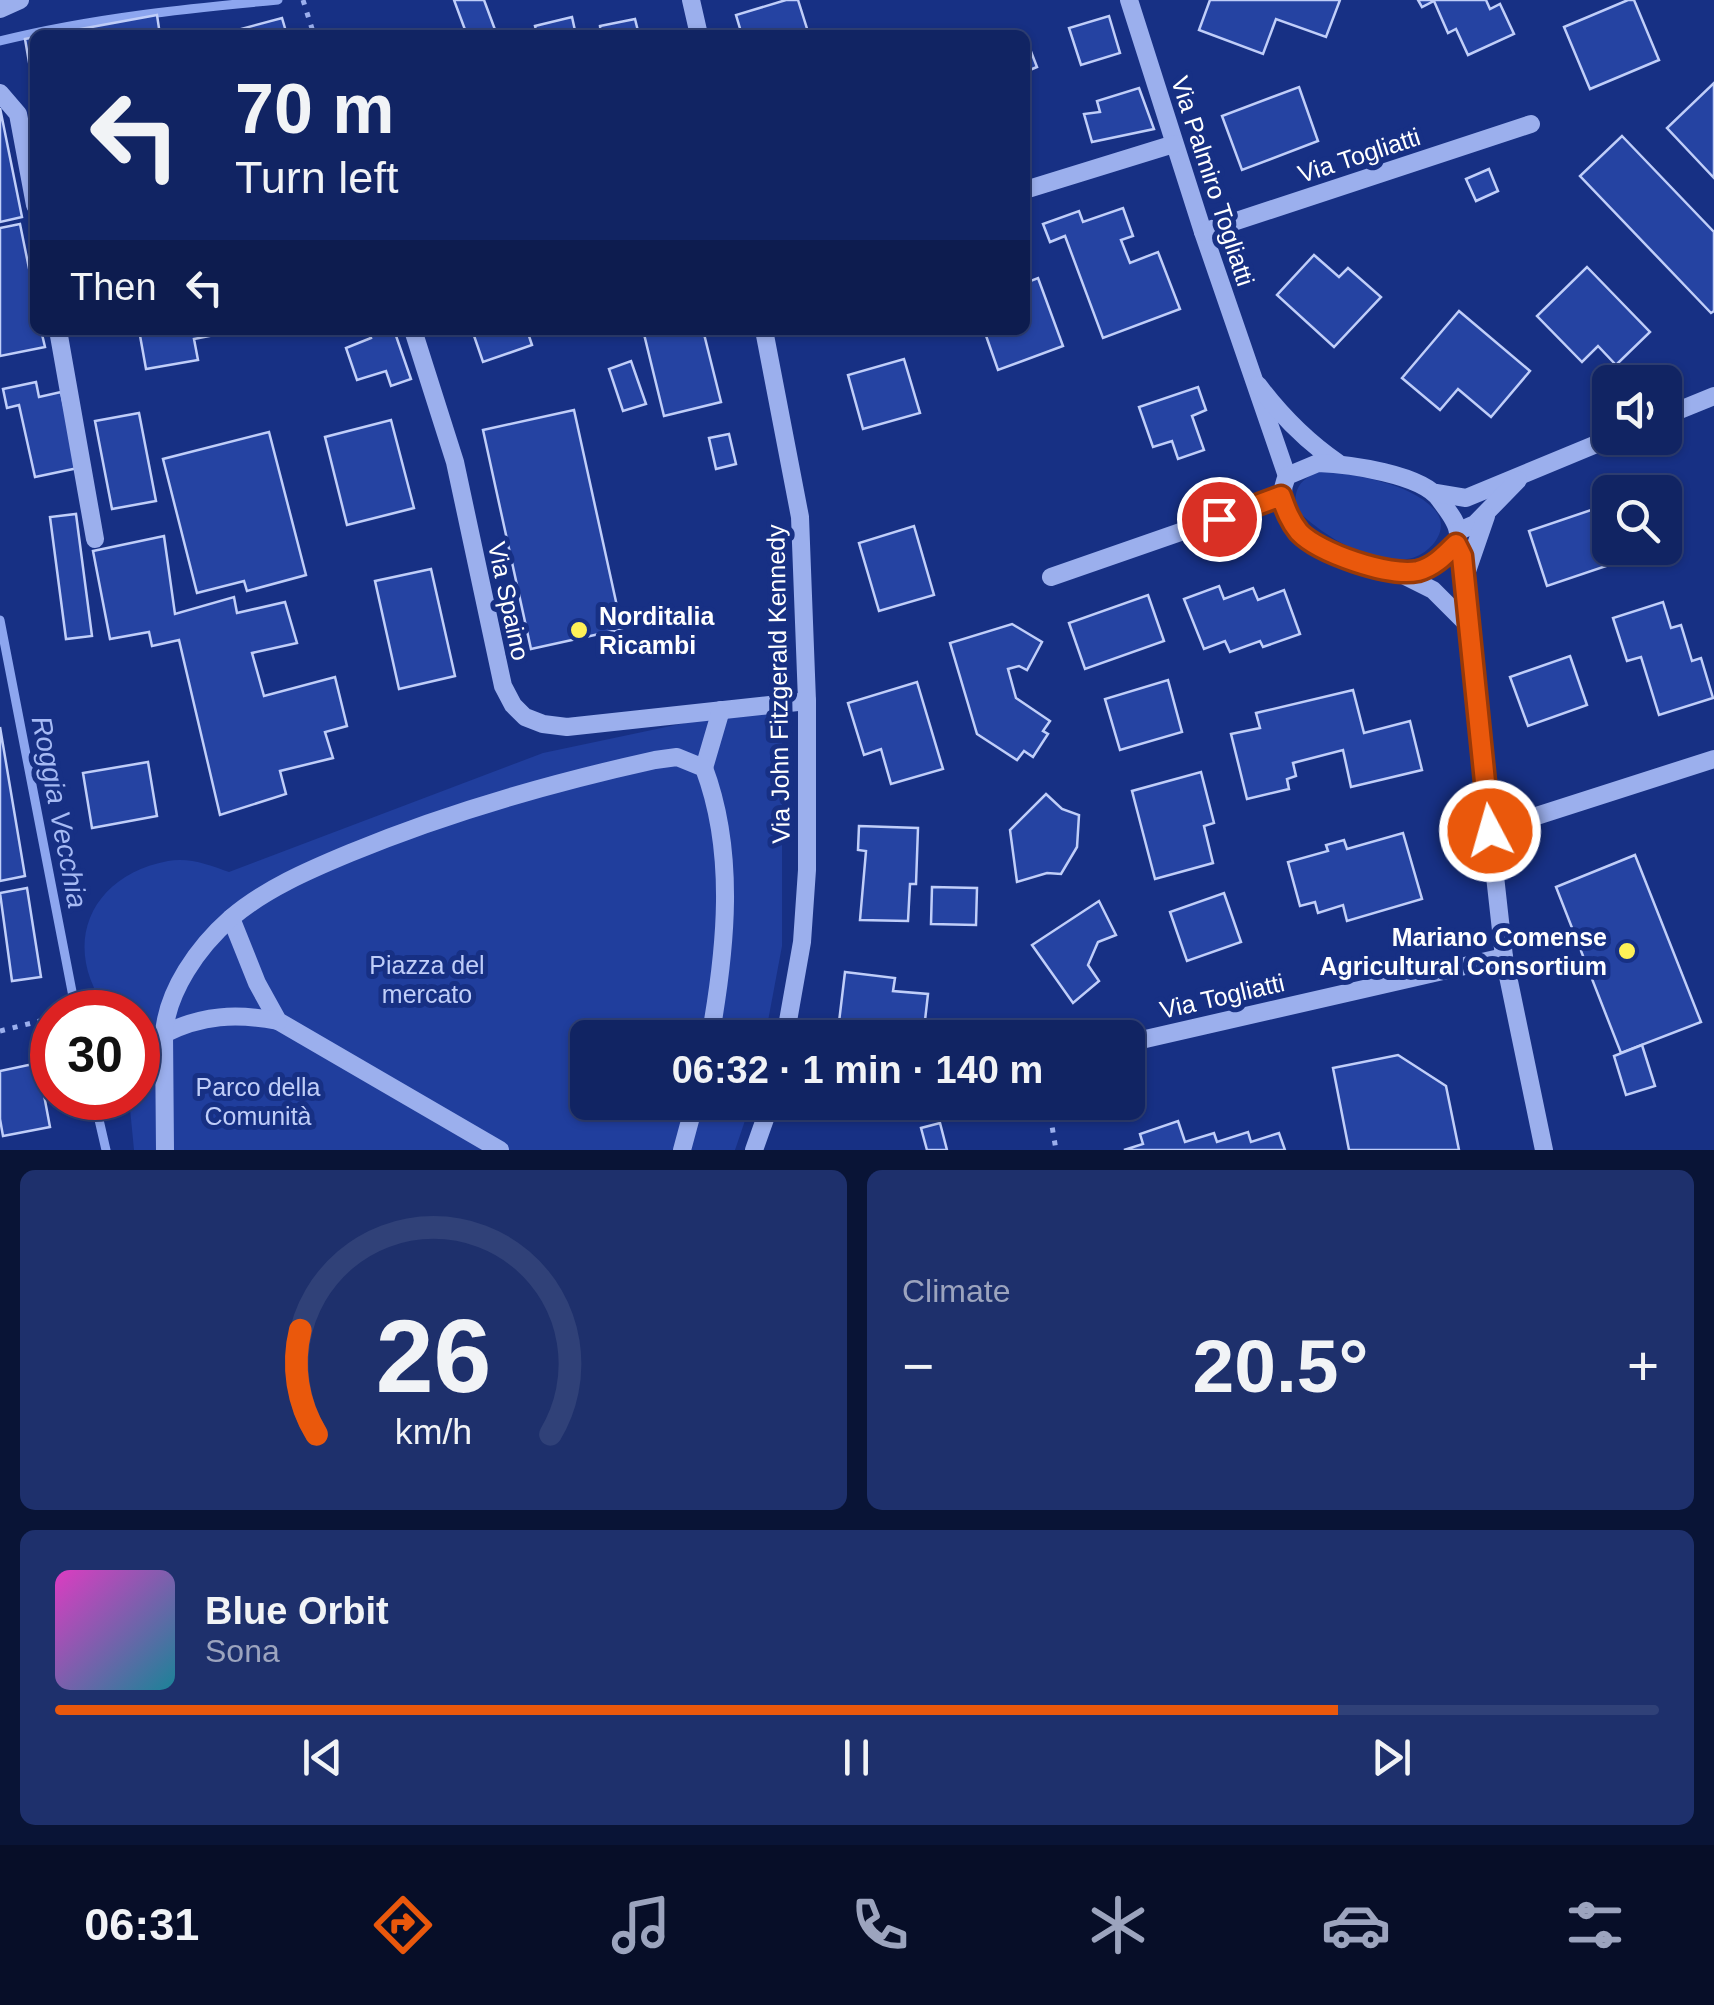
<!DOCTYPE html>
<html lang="en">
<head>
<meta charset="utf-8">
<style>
	:root { --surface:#112463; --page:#1e306c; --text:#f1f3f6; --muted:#9ca4be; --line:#304178; --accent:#ea580c }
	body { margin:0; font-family:Helvetica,sans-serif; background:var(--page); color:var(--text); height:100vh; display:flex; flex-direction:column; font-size:38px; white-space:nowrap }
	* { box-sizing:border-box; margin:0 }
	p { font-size:32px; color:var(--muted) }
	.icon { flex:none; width:55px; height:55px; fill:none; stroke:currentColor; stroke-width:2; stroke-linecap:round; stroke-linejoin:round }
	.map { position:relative; height:1150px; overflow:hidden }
	.side { display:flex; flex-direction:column; gap:20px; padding:20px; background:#091436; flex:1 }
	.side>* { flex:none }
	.banner { position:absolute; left:30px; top:30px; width:1000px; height:305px; border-radius:15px; box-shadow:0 2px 8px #0004,0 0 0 2px var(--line); background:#112463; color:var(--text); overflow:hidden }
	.tools { position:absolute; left:1592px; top:365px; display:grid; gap:20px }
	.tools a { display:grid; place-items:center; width:90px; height:90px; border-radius:15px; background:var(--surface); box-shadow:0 2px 8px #0004,0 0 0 2px var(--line); font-size:50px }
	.speed { position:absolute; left:30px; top:990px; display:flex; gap:20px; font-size:50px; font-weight:700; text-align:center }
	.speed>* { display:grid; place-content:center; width:130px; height:130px; border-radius:50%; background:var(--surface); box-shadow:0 2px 8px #0004,0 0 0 2px var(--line); line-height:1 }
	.speed .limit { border:15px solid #d22; background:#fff; color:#111 }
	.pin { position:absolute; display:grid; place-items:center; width:85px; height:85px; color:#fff; margin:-42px; border:5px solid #fff; border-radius:50%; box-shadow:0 2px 10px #0007 }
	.me { position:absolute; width:110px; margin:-55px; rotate:354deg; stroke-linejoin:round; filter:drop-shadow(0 0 8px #0008) }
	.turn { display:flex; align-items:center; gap:35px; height:210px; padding:0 40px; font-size:45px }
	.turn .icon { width:130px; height:130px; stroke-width:2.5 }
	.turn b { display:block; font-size:70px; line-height:85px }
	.then { display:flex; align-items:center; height:95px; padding:0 40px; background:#0003; gap:20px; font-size:38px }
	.big { font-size:75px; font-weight:700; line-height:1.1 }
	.side .widget { flex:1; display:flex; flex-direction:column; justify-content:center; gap:15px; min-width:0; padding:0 35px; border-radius:15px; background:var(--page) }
	.side .dial { align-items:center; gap:0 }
	.dial svg { height:260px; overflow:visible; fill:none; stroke:var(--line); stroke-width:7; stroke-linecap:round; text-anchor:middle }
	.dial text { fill:var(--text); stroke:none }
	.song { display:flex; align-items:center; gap:30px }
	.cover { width:120px; height:120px; border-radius:15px; background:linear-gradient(135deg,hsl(310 70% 55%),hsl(190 70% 35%)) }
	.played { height:10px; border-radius:5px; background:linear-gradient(90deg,var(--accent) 80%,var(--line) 80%) }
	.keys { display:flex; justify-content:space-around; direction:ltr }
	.heat { display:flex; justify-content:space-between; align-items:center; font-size:55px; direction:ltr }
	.side .tiles { flex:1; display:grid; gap:20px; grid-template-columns:1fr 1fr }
	.widget:last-child { grid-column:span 2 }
	.trip { position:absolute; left:570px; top:1020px; width:575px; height:100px; border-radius:15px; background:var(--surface); box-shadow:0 2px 8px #0004,0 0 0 2px var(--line); font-weight:700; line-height:100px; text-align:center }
	.tab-bar { display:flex; height:160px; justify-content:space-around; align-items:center; background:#070e28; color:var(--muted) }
	.tab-bar .icon { width:70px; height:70px }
	.tab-bar .current { color:var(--accent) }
	.tab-bar b { font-size:45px; color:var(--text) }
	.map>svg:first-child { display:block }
	.green { fill:#203e9d }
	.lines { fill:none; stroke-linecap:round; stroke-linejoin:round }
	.stream { stroke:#8da6ef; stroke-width:9 }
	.building { fill:#2543a2; stroke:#c0cef9; stroke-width:2.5 }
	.path { stroke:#9bafed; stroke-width:5; stroke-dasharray:5 8; stroke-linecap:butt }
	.minor { stroke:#9bafed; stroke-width:18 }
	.route-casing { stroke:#983908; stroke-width:25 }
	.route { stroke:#ea580c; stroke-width:18 }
	.poi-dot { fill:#fff157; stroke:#173084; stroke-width:4 }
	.labels { text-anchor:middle; stroke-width:10; stroke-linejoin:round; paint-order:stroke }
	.street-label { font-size:25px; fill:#fff; stroke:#173084 }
	.poi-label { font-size:25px; font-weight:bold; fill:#fff; stroke:#173084; text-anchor:start }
	.park-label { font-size:25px; fill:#c0cef9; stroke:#173084 }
	.water-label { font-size:28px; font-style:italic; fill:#a6baf4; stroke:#173084 }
</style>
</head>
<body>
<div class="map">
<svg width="1714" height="1150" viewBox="0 0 1714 1150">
	<rect width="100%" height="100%" fill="#173084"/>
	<g class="green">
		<path d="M1324,469c34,8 84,13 110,40 19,20 -5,47 -27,50 -37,6 -87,-25 -111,-50 -3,-24 7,-31 28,-40z"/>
		<path d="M782,712v234l-17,91 -177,1v64l163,1 -16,47h-601l-5,-52h9v-86h-29c-50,-65 -20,-136 59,-151 21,-4 42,4 61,11l314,-119 161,-34z"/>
	</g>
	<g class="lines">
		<g class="stream">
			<path d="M0,41c92,-23 184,-32 278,-41"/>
			<polyline points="0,620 76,1012"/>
			<polyline points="94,1098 106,1150"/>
		</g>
	</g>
	<g class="building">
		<polygon points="454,0 484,0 497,35 467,35"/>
		<polygon points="786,0 798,0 809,35 742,35 736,15"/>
		<polygon points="1210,0 1340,0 1326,37 1276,19 1263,54 1199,30"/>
		<polygon points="1418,0 1486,0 1490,9 1500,4 1514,34 1468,55 1456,29 1448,33 1434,1 1422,7"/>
		<polygon points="1628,0 1634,0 1659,60 1590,89 1564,27"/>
		<polygon points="157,15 160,35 48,35"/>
		<polygon points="1109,16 1120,53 1081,65 1069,28"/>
		<polygon points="572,17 576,35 537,35 535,26"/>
		<polygon points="282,18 287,35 219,35"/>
		<polygon points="635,19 639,35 601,35 600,26"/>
		<polygon points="1025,36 1037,67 1025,72"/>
		<polygon points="35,37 35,97 25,39"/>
		<polygon points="1714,83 1714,178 1667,128"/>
		<polygon points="1299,87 1318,141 1242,170 1222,116"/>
		<polygon points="1139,88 1154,129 1092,142 1084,114 1100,112 1097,101"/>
		<polygon points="0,108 22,217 0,222"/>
		<polygon points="1622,136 1714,232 1714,311 1711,313 1580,176"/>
		<polygon points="1489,169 1498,191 1476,201 1466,179"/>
		<polygon points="1123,208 1133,236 1121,240 1130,263 1158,252 1180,309 1103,338 1065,236 1050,242 1043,224 1079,211 1083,222"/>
		<polygon points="20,224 35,298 35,330 41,330 45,347 0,356 0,228"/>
		<polygon points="1314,255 1339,277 1348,268 1381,297 1334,347 1277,295"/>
		<polygon points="1587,267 1650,332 1616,365 1598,346 1582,362 1537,316"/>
		<polygon points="1038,278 1063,346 998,370 984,330 1025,330 1025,283"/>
		<polygon points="1459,311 1530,371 1491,417 1458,389 1440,410 1402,378"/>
		<polygon points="139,330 240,330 194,339 198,360 146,369"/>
		<polygon points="368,330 394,330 411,379 391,386 386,371 357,380 346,348 371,338"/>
		<polygon points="472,330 527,330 532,345 483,362"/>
		<polygon points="643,330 703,330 721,402 664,416"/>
		<polygon points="904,359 920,413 863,429 848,375"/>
		<polygon points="631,361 646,404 623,411 609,369"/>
		<polygon points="36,382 39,397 61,392 78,468 35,477 19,405 7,408 3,389"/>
		<polygon points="1198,387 1206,410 1192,416 1204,450 1178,459 1172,441 1153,447 1139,407"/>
		<polygon points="574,410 622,629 531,649 483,430"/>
		<polygon points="139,413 156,501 112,509 95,421"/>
		<polygon points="391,420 414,508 347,525 325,437"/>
		<polygon points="269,432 306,575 247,591 244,581 197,593 163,459"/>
		<polygon points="729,434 736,464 716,469 709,438"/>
		<polygon points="1603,506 1610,528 1610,548 1616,548 1621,561 1547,586 1529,531"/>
		<polygon points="76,514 92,636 66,639 50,517"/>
		<polygon points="914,526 934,595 879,611 859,543"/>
		<polygon points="164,536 175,614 234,597 237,613 285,602 297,643 252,653 264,696 335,677 347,726 325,732 333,758 280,771 286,794 220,815 179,640 152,646 149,632 110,639 93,551"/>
		<polygon points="431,569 455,676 399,689 375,581"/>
		<polygon points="1219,586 1224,599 1253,588 1258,600 1284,590 1300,634 1263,647 1260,641 1230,652 1225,641 1204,649 1184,599"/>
		<polygon points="1148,595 1164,641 1085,669 1069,623"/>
		<polygon points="1663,602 1671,628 1681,625 1692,661 1701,658 1713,698 1659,715 1641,657 1627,661 1613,618"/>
		<polygon points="1012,624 1042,642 1027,670 1019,666 1008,669 1016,698 1050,721 1043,731 1048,734 1033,757 1024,751 1017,760 977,734 950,643"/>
		<polygon points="1570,656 1587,705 1528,726 1510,677"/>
		<polygon points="1168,680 1182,732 1120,750 1105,699"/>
		<polygon points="917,682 943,769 891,784 881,749 864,755 848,703"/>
		<polygon points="1353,690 1364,733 1410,721 1422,770 1351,787 1343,750 1293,763 1296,776 1287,779 1289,789 1247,799 1231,734 1260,728 1256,713"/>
		<polygon points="0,727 25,876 0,881"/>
		<polygon points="148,762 157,816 92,828 83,773"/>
		<polygon points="1201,772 1214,823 1204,826 1213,863 1155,879 1132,791"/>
		<polygon points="1046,794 1062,809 1079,815 1077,847 1061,874 1047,873 1017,882 1010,830"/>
		<polygon points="859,826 918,828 916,884 910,884 908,921 860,920 866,851 858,850"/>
		<polygon points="1403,833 1422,899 1347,921 1343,905 1318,913 1315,902 1300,906 1288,862 1328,851 1326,845 1344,840 1347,849"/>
		<polygon points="1635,855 1701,1022 1621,1053 1556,887"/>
		<polygon points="932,887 977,888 976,925 931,924"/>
		<polygon points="27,888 41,977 12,981 0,893"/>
		<polygon points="1224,893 1241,942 1187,961 1170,912"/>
		<polygon points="1099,901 1116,935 1098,942 1088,965 1099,981 1073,1003 1032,945"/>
		<polygon points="845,972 895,978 893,991 928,994 923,1038 877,1038 878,1026 839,1022"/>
		<polygon points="1642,1045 1655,1086 1626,1095 1614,1056"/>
		<polygon points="1398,1055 1446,1086 1459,1150 1349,1150 1333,1068"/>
		<polygon points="38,1063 50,1127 3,1136 0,1119 0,1071"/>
		<polygon points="1178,1121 1185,1142 1214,1133 1217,1142 1248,1132 1251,1142 1279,1133 1285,1150 1124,1150 1143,1144 1140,1134"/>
		<polygon points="940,1123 947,1150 927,1150 921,1128"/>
	</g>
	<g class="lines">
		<g class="path">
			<polyline points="303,0 314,35"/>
			<polyline points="78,1012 108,1006 114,1012"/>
			<polyline points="0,1031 52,1018"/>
			<polyline points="1048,1102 1056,1150"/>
			<polyline points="793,1108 825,1102"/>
		</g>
		<g class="minor">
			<polyline points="691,0 699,35"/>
			<polyline points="1129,0 1203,232 1287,476"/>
			<polyline points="0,9 20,0"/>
			<polyline points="0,93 18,114 35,205"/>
			<polyline points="1025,190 1174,144"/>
			<polyline points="1203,232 1531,124"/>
			<polyline points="58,330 95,539"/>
			<polyline points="413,330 455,462 503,686 513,705 525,717 543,724 567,727 807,701"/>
			<polyline points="764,330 800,517 807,701 807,870 802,942 785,1038"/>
			<path d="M1258,385c24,32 48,56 80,78"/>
			<polyline points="1665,416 1714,396"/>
			<path d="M1318,463c29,1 105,11 122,37 7,10 18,22 18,34 0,9 -4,13 -10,19 -9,8 -22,16 -34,18 -46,5 -154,-34 -127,-95z"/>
			<polyline points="1436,493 1466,498 1611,438"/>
			<polyline points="1459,531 1475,524 1518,480"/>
			<polyline points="1457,544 1463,556 1467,624 1504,957 1544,1150"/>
			<polyline points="1467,571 1486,516"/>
			<polyline points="1401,574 1433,590 1467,624"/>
			<polyline points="1051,577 1281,497"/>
			<polyline points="704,768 721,710"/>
			<polyline points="1490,831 1714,759"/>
			<polyline points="231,918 257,983 278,1021 500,1150"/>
			<path d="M164,1034c38,-19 72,-21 114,-13"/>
			<polyline points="1128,1043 1504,957"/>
			<path d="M165,1150l-1,-116c3,-43 34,-87 67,-116 34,-29 78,-48 119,-65 99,-41 201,-70 305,-93l22,-3 27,11c32,85 22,181 6,270"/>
			<polyline points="682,1150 695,1102"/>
			<polyline points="754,1150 771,1102"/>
		</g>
	</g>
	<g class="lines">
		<defs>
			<path id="route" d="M1219,519l62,-23c5,14 9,25 18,36 20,21 90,45 119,39 16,-4 27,-16 38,-27l6,12 28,275"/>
		</defs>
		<use href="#route" class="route-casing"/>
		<use href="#route" class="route"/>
	</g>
	<g class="poi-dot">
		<circle cx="579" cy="630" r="10"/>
		<circle cx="1627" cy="951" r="10"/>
	</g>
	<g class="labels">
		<g class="street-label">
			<text transform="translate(1359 155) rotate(-18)" y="9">Via Togliatti</text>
			<text transform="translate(1213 181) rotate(72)" y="9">Via Palmiro Togliatti</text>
			<text transform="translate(509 601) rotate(78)" y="9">Via Spaino</text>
			<text transform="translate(778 684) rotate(-91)" y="9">Via John Fitzgerald Kennedy</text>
			<text transform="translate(1222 996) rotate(-13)" y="9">Via Togliatti</text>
		</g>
		<g class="poi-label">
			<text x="599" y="625">Norditalia<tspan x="599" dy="29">Ricambi</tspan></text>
			<text x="1607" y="946" text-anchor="end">Mariano Comense<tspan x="1607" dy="29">Agricultural Consortium</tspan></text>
		</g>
		<g class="park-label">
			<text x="427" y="974">Piazza del<tspan x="427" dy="29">mercato</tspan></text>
			<text x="258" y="1096">Parco della<tspan x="258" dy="29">Comunità</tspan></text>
		</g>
		<g class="water-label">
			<text transform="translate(60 812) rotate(79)" y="10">Roggia Vecchia</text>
		</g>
	</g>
</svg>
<div class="tools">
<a><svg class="icon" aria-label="sound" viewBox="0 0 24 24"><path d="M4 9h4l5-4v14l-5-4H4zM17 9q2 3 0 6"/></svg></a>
<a><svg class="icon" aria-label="search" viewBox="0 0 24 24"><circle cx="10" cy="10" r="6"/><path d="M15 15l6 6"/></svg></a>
</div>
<div class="speed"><div class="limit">30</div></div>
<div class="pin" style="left:1219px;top:519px;background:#d93025"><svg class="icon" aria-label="arrive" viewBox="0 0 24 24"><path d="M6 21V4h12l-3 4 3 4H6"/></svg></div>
<svg class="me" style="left:1490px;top:831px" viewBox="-20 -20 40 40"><circle r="17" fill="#ea580c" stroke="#fff" stroke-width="3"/><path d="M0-11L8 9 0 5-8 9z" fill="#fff"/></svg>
<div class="trip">06:32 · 1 min · 140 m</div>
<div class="banner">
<div class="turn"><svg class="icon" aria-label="left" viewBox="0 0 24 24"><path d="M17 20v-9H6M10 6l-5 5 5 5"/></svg><div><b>70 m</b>Turn left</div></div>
<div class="then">Then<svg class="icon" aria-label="left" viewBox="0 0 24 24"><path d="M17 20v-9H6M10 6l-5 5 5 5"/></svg></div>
</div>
</div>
<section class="side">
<div class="tiles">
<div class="widget dial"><svg viewBox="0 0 100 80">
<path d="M14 69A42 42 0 1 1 86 69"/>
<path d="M14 69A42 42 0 0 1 9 37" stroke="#ea580c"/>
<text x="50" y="56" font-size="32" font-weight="700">26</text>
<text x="50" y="72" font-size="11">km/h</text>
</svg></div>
<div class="widget"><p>Climate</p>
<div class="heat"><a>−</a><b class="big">20.5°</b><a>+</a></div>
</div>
<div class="widget">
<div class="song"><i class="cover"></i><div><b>Blue Orbit</b><p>Sona</p></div></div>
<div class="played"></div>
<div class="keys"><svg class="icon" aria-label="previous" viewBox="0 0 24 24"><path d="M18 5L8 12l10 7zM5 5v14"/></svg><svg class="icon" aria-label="pause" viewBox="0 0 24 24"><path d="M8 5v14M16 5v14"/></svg><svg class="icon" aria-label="next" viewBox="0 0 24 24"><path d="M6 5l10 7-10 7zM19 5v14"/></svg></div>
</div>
</div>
</section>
<nav class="tab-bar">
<b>06:31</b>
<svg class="icon current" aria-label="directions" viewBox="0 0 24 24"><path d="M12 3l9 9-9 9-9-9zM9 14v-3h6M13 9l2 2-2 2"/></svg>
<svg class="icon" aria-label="music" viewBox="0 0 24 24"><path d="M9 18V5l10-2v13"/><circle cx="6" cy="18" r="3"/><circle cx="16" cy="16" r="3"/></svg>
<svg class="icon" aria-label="phone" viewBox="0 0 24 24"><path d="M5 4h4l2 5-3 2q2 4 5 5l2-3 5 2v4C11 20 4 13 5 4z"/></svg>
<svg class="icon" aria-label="climate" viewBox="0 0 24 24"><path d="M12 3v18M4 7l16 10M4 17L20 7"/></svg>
<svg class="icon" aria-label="car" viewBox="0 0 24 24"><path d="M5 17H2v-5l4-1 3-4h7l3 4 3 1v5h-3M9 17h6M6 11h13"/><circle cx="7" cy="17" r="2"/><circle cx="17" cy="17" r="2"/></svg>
<svg class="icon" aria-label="filters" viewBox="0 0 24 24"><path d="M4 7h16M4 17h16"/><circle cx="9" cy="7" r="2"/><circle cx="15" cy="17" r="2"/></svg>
</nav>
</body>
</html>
